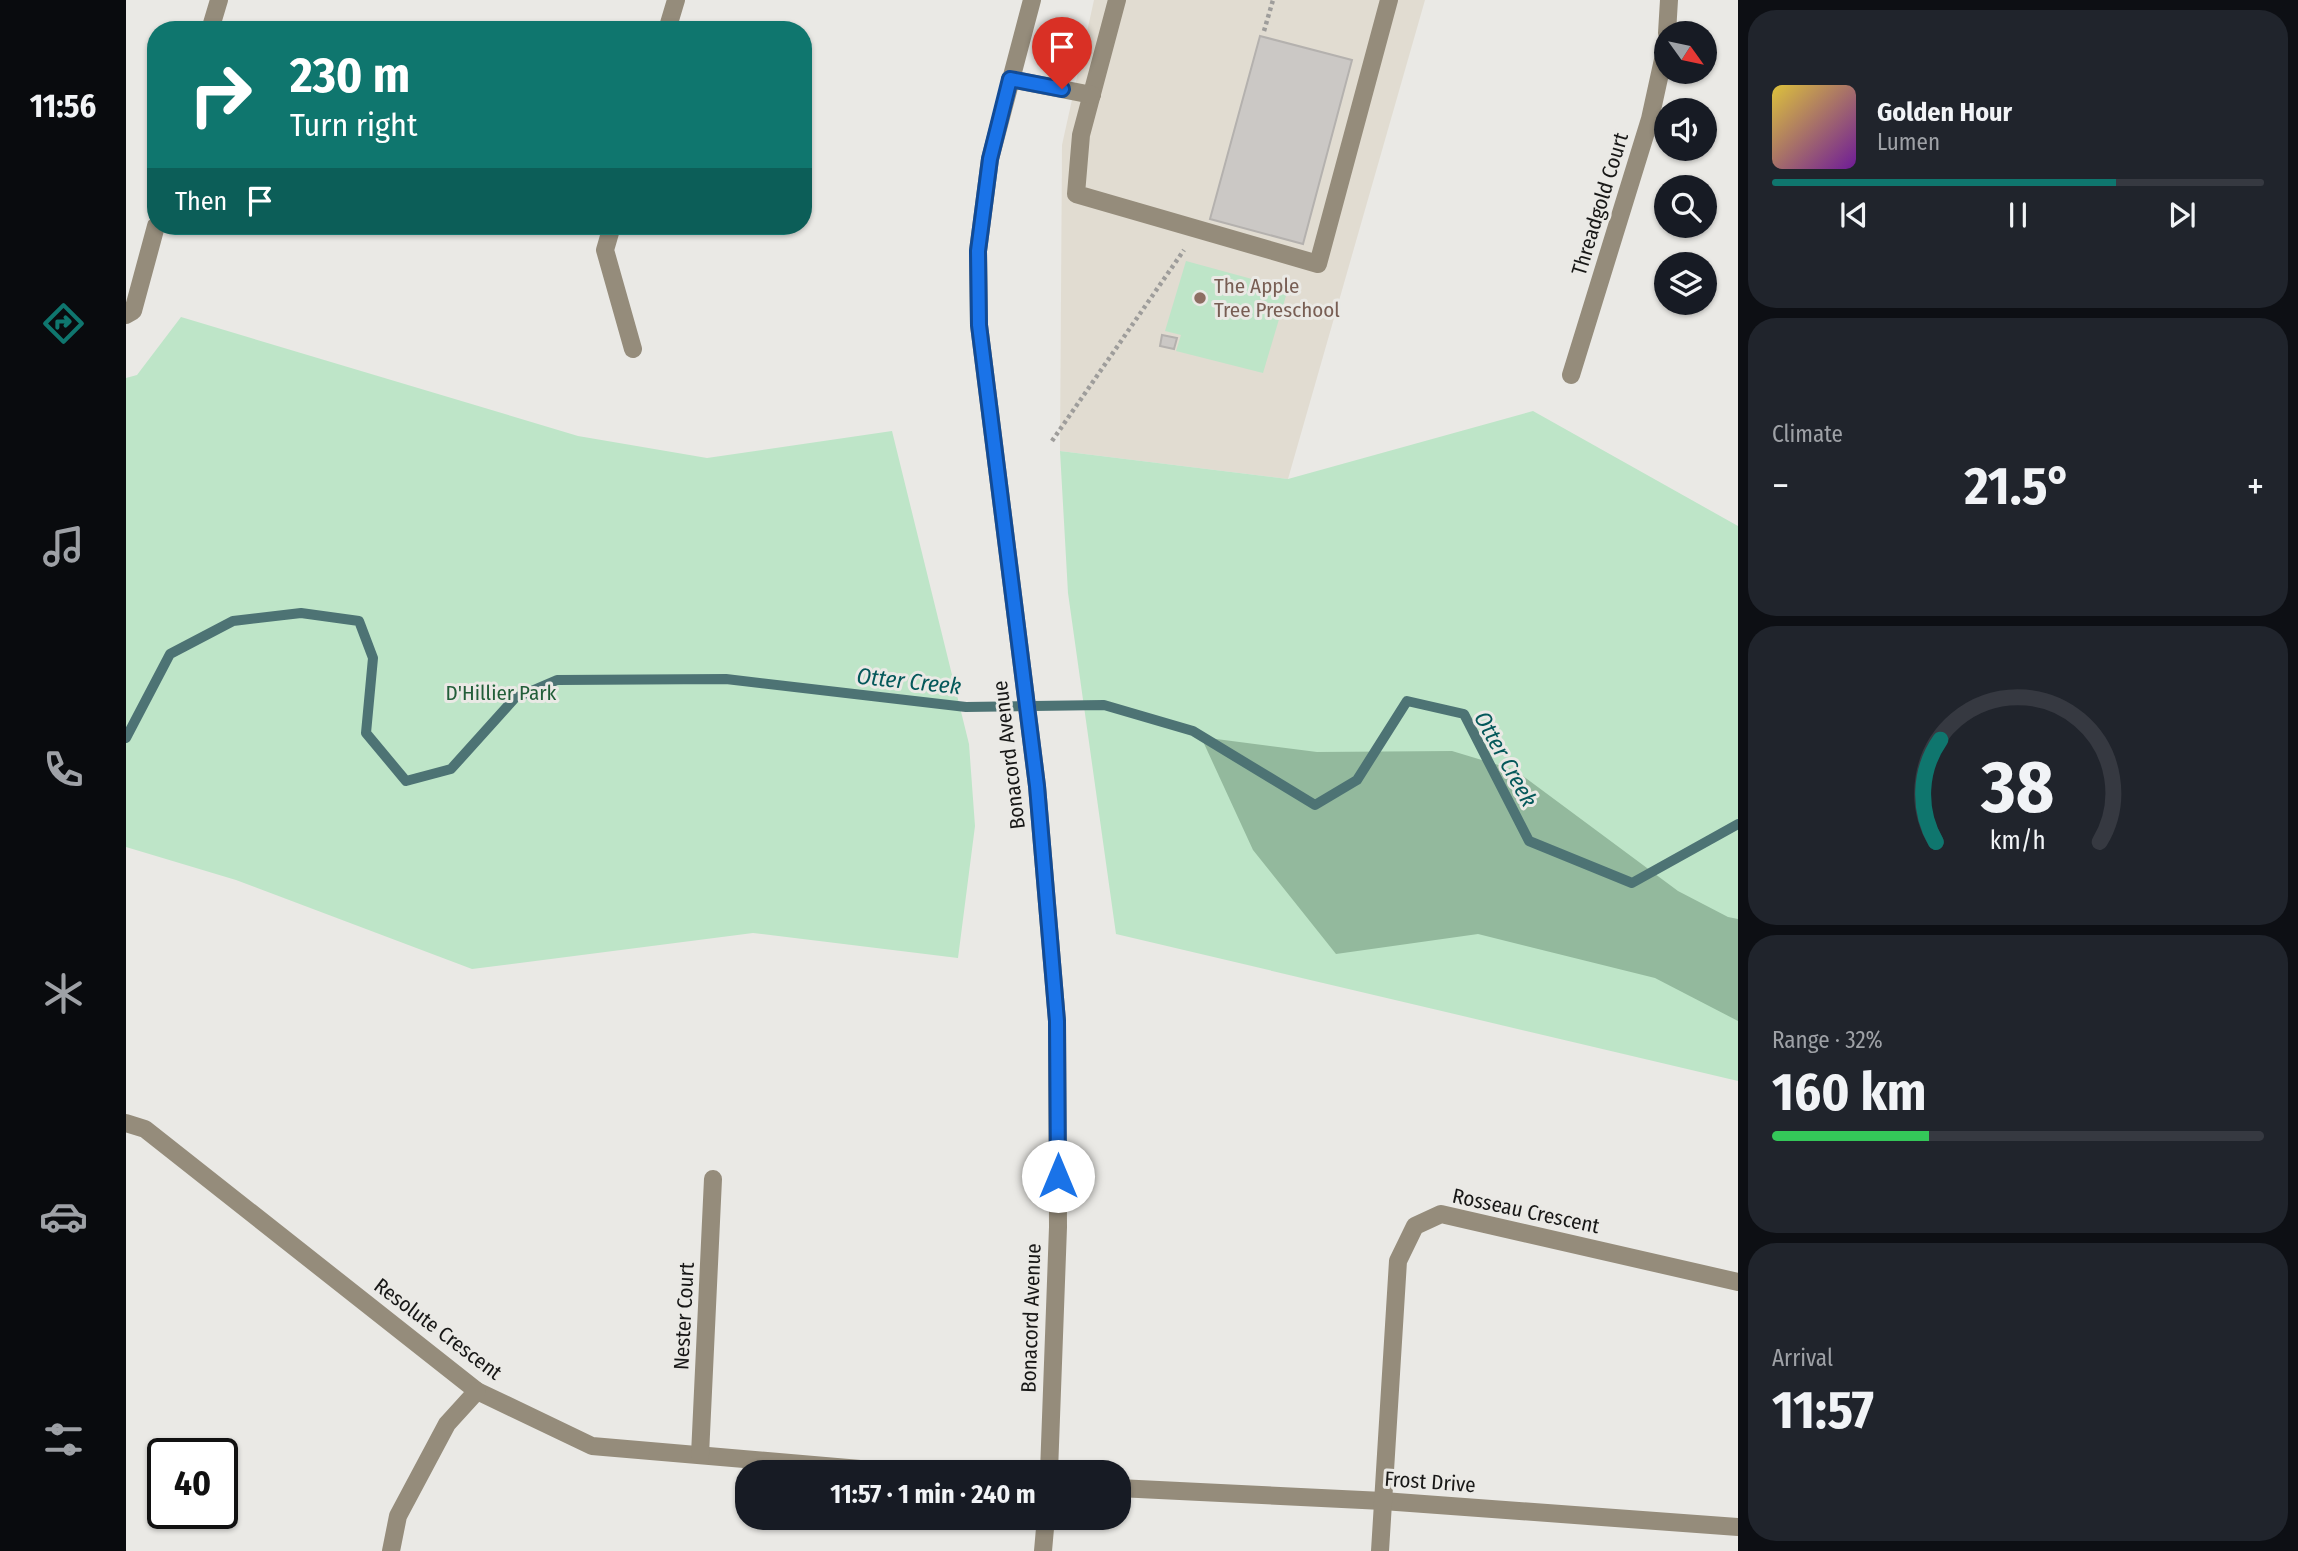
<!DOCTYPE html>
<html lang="en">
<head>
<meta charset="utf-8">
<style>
	:root { --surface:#171b24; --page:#20242c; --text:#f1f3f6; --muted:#9ea1a6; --line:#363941; --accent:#0f766e }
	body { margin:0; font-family:"Fira Sans Condensed",sans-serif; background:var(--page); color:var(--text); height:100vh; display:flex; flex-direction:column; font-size:26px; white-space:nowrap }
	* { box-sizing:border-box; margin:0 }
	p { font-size:23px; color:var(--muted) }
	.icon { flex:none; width:38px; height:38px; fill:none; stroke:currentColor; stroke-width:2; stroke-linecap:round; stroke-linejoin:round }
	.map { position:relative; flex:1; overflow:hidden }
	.side { display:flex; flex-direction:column; gap:10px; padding:10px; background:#0d0f14; width:560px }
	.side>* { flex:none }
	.guide { position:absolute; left:21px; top:21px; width:665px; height:214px; border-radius:28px; box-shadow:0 2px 5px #0004; background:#0f766e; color:#fff; overflow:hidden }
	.needle { width:46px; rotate:123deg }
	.controls { position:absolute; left:1528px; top:21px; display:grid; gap:14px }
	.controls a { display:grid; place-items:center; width:63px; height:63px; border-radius:50%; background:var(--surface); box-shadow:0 2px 5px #0004; font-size:35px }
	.speed { position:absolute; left:21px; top:1438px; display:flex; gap:14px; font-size:35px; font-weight:700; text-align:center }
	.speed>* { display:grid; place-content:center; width:91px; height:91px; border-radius:50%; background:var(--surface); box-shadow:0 2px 5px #0004; line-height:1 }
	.speed .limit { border:4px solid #111; border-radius:10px; background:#fff; color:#111 }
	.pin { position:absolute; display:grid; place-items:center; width:60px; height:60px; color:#fff; margin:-72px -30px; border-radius:50% 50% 50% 0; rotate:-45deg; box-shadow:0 0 7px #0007 }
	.pin .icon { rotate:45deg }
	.me { position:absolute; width:77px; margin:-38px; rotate:0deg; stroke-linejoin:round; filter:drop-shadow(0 0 5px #0008) }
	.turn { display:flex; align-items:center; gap:24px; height:147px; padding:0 28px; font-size:32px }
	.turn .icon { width:91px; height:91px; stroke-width:2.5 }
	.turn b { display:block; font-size:49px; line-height:60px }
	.then { display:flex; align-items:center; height:66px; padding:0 28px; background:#0003; gap:14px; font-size:26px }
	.big { font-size:52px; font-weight:700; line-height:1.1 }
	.side .card { flex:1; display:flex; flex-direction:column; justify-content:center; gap:10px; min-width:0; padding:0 24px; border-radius:28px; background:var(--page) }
	.side .dial { align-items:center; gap:0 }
	.dial svg { height:182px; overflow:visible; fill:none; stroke:var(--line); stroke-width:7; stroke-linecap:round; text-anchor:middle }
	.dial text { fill:var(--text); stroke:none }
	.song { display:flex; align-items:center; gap:21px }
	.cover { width:84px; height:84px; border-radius:10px; background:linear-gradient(135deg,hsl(50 70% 55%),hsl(280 70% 35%)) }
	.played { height:7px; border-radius:4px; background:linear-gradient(90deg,var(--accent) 70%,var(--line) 70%) }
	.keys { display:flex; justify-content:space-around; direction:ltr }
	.heat { display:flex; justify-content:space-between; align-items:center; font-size:38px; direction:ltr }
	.charge { height:10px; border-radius:5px; background:linear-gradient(90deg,#34c759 32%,var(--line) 0) }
	.trip { position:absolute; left:609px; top:1460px; width:396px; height:70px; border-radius:28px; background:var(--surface); box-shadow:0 2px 5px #0004; font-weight:700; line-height:70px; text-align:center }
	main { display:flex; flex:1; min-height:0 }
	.dock { display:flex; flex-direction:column; width:126px; justify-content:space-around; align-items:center; background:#090b0e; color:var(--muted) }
	.dock .icon { width:49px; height:49px }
	.dock .current { color:var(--accent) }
	.dock b { font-size:32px; color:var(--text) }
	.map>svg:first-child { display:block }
	.built { fill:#e1dcd1 }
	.green { fill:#bee5c8 }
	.forest { fill:#93b99d }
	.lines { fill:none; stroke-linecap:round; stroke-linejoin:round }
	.stream { stroke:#4d7374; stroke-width:10 }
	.building { fill:#cbc8c5; stroke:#b4b1ae; stroke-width:2 }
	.path { stroke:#9e9d9b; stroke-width:4.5; stroke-dasharray:3.5 3.5; stroke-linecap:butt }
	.service { stroke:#958c7b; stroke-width:18 }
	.minor { stroke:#958c7b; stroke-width:18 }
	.tertiary { stroke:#958c7b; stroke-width:18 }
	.route-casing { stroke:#114b97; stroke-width:18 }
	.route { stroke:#1a73e8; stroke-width:12 }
	.education-dot { fill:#8d6e63; stroke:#eae9e5; stroke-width:2.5 }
	.labels { text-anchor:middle; stroke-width:6; stroke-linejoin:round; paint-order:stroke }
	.street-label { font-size:21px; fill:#171716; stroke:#eae9e5 }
	.education-label { font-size:21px; fill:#785e54; stroke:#eae9e5; text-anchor:start }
	.park-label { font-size:21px; fill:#225e39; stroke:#eae9e5 }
	.water-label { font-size:23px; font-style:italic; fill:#04585a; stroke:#eae9e5 }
</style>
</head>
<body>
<main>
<nav class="dock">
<b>11:56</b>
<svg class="icon current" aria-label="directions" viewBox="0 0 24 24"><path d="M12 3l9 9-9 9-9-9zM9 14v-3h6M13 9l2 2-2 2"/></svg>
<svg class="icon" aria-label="music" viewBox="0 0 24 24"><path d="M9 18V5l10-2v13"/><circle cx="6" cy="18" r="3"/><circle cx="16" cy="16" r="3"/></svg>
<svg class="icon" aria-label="phone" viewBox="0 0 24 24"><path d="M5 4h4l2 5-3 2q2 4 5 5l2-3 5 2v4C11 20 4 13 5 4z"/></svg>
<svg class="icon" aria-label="climate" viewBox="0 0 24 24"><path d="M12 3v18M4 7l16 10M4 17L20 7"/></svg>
<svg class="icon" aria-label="car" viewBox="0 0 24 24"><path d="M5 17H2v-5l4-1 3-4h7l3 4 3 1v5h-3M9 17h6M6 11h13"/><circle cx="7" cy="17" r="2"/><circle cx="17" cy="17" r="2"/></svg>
<svg class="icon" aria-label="filters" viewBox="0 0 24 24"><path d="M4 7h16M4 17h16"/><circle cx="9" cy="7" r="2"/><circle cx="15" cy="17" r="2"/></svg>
</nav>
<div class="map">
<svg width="1612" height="1551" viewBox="0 0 1612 1551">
	<rect width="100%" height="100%" fill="#eae9e5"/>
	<polygon class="built" points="968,0 1299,0 1162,479 934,451 936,145"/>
	<g class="green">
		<polygon points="1060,261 1162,289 1137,373 1050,351 1055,335 1039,331"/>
		<polygon points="55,317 452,436 581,458 766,431 843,744 849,826 832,958 627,933 346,969 110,880 0,847 0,378 11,375"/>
		<polygon points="1407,411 1612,526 1612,1081 990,934 942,593 934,451 1162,479"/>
	</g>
	<polygon class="forest" points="1075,737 1191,752 1326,751 1389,770 1552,891 1602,917 1612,919 1612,1021 1529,978 1352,934 1210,954 1127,850"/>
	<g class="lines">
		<polyline class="stream" points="0,738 44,654 107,621 175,613 233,621 247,658 240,733 280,781 325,769 389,698 431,680 600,679 840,707 978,705 1067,731 1189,805 1231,780 1281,701 1338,714 1403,841 1506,883 1612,824"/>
	</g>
	<g class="building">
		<polygon points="1134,36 1226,60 1177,244 1084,219"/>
		<polygon points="1036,335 1051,338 1048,349 1034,346"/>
	</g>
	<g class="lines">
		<g class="path">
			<polyline points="1138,31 1147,0"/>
			<polyline points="926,441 1058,250"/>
		</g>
		<g class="service">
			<polyline points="991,0 955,135 950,194 1192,264 1263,0"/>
			<polyline points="884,79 966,95"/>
		</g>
		<g class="minor">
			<polyline points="84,30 93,0"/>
			<polyline points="541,30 550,0"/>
			<polyline points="1541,33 1543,0"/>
			<polyline points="486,226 479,250 507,349"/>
			<polyline points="0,315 7,311 30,226"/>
			<polyline points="1445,375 1524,119 1540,46"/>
			<polyline points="0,1123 19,1129 351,1391 466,1446 769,1472"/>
			<polyline points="574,1455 587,1179"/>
			<polyline points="992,1488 1257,1501 1612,1527"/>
			<polyline points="265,1551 272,1516 321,1424 351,1391"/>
			<polyline points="1254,1551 1272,1261 1289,1226 1315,1214 1612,1282"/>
		</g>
		<g class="tertiary">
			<polyline points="906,0 864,159 852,251 853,325 911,786 931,1021 932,1227 923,1472"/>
			<polyline points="917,1551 920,1517"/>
		</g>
	</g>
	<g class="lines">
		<defs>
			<polyline id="route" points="932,1176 931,1021 911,786 853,325 852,251 864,159 884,79 936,89"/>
		</defs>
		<use href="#route" class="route-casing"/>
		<use href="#route" class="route"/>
	</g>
	<circle class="education-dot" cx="1074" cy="298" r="7"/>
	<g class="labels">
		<g class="street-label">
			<text transform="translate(1474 204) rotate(-73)" y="7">Threadgold Court</text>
			<text transform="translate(883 755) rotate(-97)" y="7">Bonacord Avenue</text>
			<text transform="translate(1400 1211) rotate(12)" y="7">Rosseau Crescent</text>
			<text transform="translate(558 1316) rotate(-87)" y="7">Nester Court</text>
			<text transform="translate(905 1318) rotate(-88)" y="7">Bonacord Avenue</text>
			<text transform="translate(312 1329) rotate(37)" y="7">Resolute Crescent</text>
			<text transform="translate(1304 1482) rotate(4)" y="7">Frost Drive</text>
		</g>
		<g class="education-label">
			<text x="1088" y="293">The Apple<tspan x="1088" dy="24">Tree Preschool</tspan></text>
		</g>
		<g class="park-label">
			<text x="375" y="700">D'Hillier Park</text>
		</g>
		<g class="water-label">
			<text transform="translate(783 681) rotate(6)" y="8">Otter Creek</text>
			<text transform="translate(1380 759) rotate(61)" y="8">Otter Creek</text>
		</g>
	</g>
</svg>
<div class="controls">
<a><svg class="needle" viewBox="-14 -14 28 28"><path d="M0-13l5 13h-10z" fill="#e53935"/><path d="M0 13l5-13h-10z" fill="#9ea1a6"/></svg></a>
<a><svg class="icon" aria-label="sound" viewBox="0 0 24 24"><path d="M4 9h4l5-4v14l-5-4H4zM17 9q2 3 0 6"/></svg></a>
<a><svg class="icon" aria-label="search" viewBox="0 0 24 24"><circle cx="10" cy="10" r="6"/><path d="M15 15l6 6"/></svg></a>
<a><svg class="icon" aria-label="layers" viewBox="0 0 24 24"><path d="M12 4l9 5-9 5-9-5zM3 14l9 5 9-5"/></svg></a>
</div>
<div class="speed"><div class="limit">40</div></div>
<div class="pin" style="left:936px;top:89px;background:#d93025"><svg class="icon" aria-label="arrive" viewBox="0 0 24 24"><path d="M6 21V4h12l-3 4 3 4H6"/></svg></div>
<svg class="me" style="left:932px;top:1176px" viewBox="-20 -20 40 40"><circle r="19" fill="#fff"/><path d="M0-13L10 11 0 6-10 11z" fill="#1a73e8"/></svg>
<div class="trip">11:57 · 1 min · 240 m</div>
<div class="guide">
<div class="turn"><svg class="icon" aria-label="right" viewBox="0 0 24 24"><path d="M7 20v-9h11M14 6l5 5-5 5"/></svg><div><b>230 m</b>Turn right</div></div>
<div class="then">Then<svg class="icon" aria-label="arrive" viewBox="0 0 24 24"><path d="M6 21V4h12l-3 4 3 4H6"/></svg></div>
</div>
</div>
<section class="side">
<div class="card">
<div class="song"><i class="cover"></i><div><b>Golden Hour</b><p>Lumen</p></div></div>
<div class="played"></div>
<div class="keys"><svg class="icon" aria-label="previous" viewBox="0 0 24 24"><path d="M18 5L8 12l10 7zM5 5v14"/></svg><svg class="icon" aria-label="pause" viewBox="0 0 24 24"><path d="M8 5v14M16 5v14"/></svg><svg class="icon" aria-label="next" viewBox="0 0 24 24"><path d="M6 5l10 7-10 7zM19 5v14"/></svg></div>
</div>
<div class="card"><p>Climate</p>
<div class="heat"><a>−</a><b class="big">21.5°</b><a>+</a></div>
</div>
<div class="card dial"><svg viewBox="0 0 100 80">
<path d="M14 69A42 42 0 1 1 86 69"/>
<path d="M14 69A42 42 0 0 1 16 24" stroke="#0f766e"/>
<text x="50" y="56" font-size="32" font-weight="700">38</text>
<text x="50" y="72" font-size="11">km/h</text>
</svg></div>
<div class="card"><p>Range · 32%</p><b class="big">160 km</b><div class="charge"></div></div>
<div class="card"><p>Arrival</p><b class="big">11:57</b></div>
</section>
</main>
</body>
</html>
